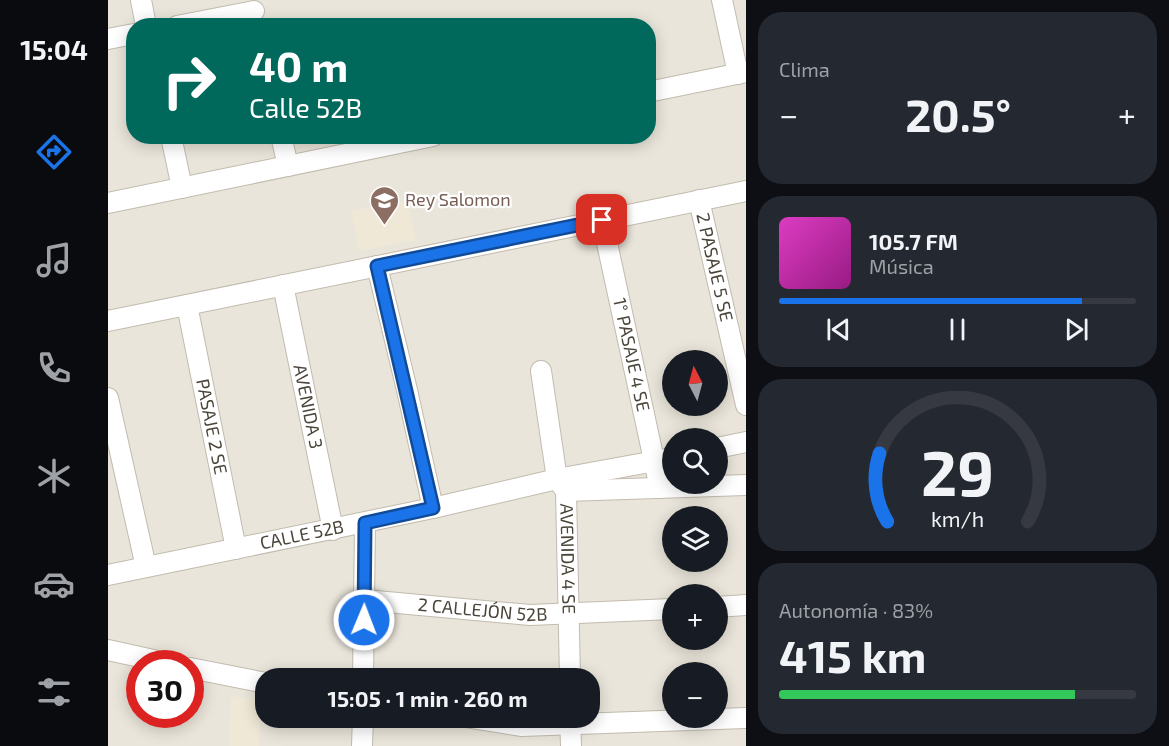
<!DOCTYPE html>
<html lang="es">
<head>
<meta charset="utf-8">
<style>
	:root { --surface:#171b24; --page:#242831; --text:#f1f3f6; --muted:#9ea1a6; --line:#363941; --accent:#1a73e8 }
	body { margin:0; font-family:"Exo 2",sans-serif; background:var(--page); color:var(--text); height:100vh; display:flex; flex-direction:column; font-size:22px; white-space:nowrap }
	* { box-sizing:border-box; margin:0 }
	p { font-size:20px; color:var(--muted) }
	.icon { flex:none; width:33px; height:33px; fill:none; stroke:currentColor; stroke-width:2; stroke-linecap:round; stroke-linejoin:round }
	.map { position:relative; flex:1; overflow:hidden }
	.details { display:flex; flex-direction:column; gap:12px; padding:12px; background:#0d0f14; width:423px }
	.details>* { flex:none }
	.guide { position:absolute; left:18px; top:18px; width:530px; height:126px; border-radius:24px; box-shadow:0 3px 15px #0003; background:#00695c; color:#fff; overflow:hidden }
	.needle { width:39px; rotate:354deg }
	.fabs { position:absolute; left:554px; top:350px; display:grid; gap:12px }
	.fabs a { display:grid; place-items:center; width:66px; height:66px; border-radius:50%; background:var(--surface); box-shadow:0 3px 15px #0003; font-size:30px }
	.speed { position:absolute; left:18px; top:650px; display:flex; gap:12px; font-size:30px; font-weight:700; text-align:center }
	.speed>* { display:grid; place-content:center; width:78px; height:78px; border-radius:50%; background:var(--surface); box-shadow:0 3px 15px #0003; line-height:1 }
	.speed .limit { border:9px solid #d22; background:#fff; color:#111 }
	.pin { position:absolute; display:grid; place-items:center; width:51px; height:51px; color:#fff; margin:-26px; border-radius:12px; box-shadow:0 3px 9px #0006 }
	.me { position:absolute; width:66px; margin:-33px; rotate:1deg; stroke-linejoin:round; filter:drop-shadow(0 0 4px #0008) }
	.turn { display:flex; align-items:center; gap:21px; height:126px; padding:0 24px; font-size:27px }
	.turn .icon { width:78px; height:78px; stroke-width:2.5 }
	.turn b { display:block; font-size:42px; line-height:51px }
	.big { font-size:45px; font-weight:700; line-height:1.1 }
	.details .widget { flex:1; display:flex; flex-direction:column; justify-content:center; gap:9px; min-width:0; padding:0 21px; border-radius:24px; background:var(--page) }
	.details .dial { align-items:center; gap:0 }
	.dial svg { height:156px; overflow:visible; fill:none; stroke:var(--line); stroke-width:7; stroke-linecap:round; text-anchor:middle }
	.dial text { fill:var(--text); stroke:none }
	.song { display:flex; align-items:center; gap:18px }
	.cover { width:72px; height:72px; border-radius:9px; background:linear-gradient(135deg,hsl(310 70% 55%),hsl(310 70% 35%)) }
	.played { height:6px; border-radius:3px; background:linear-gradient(90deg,var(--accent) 85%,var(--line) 85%) }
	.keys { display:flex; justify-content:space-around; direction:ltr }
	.heat { display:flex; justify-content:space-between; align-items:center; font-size:33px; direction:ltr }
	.charge { height:9px; border-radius:4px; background:linear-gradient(90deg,#34c759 83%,var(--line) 0) }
	.trip { position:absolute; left:147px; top:668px; width:345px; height:60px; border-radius:24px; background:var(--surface); box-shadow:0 3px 15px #0003; font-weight:700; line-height:60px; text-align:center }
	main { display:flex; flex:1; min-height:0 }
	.dock { display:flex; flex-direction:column; width:108px; justify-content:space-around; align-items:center; background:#090b0e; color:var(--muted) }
	.dock .icon { width:42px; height:42px }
	.dock .active { color:var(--accent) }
	.dock b { font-size:27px; color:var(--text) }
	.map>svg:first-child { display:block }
	.residential { fill:#eae5da; fill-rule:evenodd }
	.education { fill:#efe8d6 }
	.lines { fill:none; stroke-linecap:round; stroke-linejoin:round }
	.minor-casing { stroke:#c2bbae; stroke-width:22 }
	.minor { stroke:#fff; stroke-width:20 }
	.route-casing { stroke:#114b97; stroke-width:15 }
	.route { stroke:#1a73e8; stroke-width:10 }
	.labels { text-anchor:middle; stroke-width:4.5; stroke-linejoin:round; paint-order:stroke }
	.education-label { font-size:18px; fill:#785e54; stroke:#fff; text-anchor:start }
	.street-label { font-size:18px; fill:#4b4439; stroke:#fff }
</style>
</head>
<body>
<main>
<nav class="dock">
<b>15:04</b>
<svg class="icon active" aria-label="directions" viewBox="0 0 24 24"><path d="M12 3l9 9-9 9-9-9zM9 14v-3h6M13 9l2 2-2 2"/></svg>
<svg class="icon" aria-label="music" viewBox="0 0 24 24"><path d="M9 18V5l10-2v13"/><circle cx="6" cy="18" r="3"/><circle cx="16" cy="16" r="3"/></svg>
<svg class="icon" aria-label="phone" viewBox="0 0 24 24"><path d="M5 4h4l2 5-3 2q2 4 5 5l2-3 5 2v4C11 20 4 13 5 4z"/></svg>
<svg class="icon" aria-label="climate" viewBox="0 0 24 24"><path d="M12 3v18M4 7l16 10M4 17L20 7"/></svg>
<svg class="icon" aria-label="car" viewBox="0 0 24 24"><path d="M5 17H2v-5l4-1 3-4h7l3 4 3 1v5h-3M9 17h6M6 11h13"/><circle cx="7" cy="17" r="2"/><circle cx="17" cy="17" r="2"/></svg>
<svg class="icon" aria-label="filters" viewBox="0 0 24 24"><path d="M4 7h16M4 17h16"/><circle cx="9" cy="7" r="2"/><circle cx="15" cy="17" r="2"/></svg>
</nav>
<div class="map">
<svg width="638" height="746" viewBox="0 0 638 746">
	<rect width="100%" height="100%" fill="#f6f3ec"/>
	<path class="residential" d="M0,0h638v746h-638zM26,26h514v110h-514zM564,360h45v45h-45zM564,438h45v45h-45zM564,516h45v45h-45zM564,594h45v45h-45zM32,663h50v51h-50zM564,672h45v45h-45zM158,678h324v39h-324z"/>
	<g class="education">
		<polygon points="300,200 308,240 251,251 243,211"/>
		<polygon points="123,696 152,701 151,746 121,746"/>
	</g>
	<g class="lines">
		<defs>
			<g id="minor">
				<polyline points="33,0 38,26"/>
				<polyline points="614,0 630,74"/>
				<polyline points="69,26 146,11"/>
				<polyline points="0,39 26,34"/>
				<polyline points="540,92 638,72"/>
				<polyline points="63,136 74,188"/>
				<polyline points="173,136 180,166"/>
				<path id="s1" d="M591,200l47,205"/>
				<polyline points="0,203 325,136"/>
				<path id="s2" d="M494,220l58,268"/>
				<polyline points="269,266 299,390 325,508"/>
				<path id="s3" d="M175,285l50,245"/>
				<path id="s4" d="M79,305l49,244"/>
				<polyline points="0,321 638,191"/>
				<path id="s5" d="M433,371l16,108 9,12 4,187"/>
				<polyline points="0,398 38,567"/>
				<polyline points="609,448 638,442"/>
				<polyline points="458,491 638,485"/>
				<path id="s6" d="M0,575l325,-67 124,-29 115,-21"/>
				<path id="s7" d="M257,600l165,15 142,-6"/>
				<polyline points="609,607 638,605"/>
				<polyline points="0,650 59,663"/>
				<polyline points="82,668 158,683"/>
				<polyline points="255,678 257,523"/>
				<polyline points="357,717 413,726 638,718"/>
				<polyline points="462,717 463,746"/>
				<polyline points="254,746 255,717"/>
			</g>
		</defs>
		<use href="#minor" class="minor-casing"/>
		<use href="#minor" class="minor"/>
	</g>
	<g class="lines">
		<defs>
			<polyline id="route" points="256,620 257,523 325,508 269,266 494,220"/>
		</defs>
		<use href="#route" class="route-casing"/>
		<use href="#route" class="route"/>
	</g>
	<defs>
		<symbol id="school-pin" viewBox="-11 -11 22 30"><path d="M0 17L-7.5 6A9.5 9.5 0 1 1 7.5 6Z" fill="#8d6e63" stroke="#fff"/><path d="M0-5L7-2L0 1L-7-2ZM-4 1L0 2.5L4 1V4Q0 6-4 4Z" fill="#fff"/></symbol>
	</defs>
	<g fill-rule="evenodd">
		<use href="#school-pin" x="260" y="184" width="33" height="45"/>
	</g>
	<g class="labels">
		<g class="education-label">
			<text x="297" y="206">Rey Salomon</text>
		</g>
		<g class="street-label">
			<text dy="6" stroke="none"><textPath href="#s1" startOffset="69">2 PASAJE 5 SE</textPath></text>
			<text dy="6" stroke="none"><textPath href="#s2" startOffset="138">1° PASAJE 4 SE</textPath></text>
			<text dy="6" stroke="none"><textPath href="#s3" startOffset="124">AVENIDA 3</textPath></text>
			<text dy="6" stroke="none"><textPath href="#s4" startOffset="124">PASAJE 2 SE</textPath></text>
			<text dy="6" stroke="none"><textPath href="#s6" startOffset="198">CALLE 52B</textPath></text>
			<text dy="6" stroke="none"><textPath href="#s5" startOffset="192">AVENIDA 4 SE</textPath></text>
			<text dy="6" stroke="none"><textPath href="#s7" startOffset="118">2 CALLEJÓN 52B</textPath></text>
		</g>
	</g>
</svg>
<div class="fabs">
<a><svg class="needle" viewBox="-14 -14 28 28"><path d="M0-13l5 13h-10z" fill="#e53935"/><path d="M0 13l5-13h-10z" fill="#9ea1a6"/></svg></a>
<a><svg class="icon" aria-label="search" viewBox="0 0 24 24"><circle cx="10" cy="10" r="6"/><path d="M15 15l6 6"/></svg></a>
<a><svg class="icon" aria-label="layers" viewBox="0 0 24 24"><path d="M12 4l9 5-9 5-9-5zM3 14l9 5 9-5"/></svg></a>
<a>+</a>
<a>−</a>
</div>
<div class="speed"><div class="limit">30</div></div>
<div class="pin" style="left:494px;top:220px;background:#d93025"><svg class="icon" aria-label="arrive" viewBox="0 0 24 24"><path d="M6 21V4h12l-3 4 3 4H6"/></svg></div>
<svg class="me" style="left:256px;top:620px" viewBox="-20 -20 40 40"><circle r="17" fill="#1a73e8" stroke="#fff" stroke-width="3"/><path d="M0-11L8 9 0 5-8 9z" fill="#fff"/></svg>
<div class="trip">15:05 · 1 min · 260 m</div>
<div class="guide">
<div class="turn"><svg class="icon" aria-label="right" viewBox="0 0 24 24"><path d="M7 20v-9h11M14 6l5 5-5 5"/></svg><div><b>40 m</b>Calle 52B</div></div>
</div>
</div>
<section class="details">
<div class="widget"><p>Clima</p>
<div class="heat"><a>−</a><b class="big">20.5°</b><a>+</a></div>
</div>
<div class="widget">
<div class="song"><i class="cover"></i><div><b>105.7 FM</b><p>Música</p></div></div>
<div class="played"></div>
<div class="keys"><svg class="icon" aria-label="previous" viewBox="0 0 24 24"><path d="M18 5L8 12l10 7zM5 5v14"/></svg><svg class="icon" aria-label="pause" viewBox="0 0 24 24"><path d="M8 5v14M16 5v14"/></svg><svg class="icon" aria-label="next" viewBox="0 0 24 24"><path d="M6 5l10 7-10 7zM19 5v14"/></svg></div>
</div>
<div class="widget dial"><svg viewBox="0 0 100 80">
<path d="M14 69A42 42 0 1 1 86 69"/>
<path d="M14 69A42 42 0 0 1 10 34" stroke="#1a73e8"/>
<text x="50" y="56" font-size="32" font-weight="700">29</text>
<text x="50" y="72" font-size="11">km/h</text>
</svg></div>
<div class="widget"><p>Autonomía · 83%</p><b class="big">415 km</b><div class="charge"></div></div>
</section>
</main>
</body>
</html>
